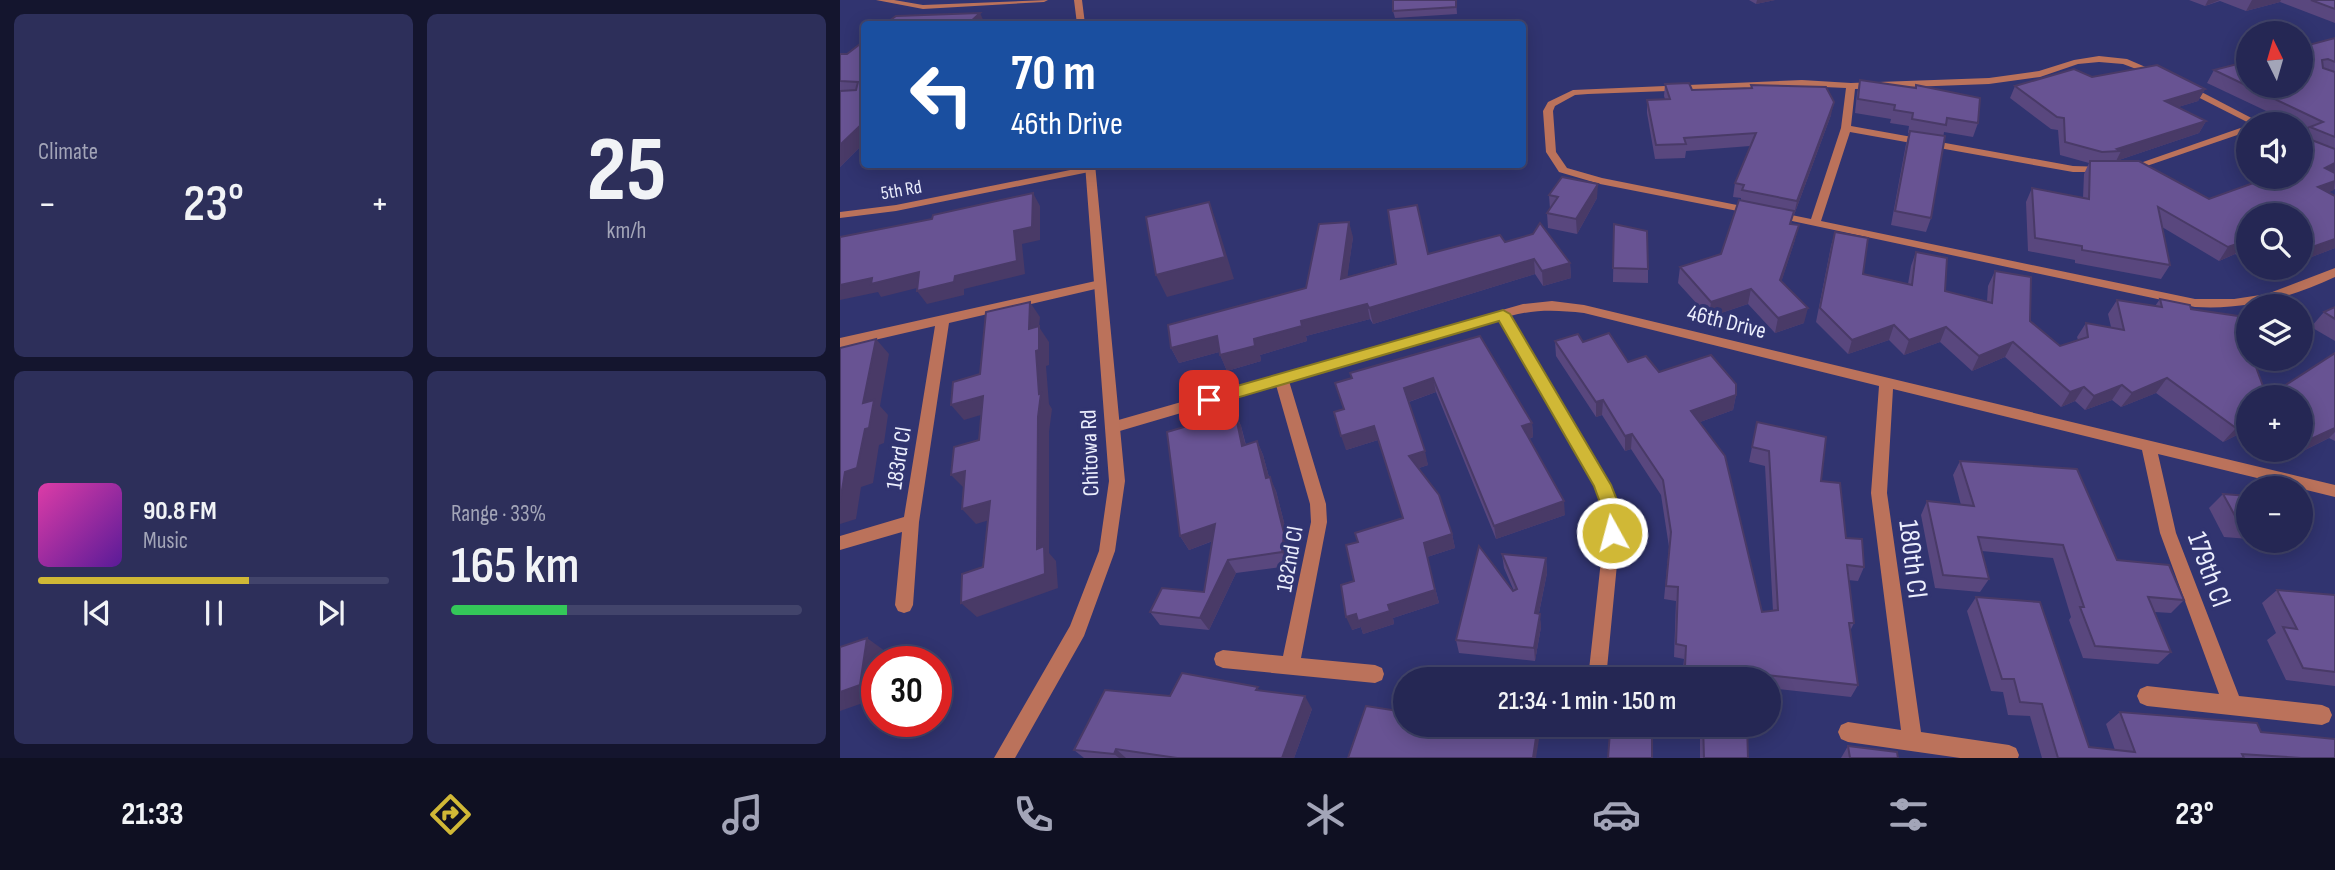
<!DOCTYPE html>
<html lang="en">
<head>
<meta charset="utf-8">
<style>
	:root { --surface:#252754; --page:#2d2f5a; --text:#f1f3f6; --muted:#a3a5b8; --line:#42446b; --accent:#d0b836 }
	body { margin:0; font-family:"Sofia Sans Condensed",sans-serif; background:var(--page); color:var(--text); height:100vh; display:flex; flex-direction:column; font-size:26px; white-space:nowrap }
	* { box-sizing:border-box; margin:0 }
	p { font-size:23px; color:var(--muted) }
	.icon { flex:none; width:38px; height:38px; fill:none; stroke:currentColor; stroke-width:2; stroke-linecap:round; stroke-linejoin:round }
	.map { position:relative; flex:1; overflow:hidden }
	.drawer { display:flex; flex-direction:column; gap:14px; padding:14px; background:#14152e; width:840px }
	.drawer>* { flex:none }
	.banner { position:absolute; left:21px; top:21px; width:665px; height:147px; border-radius:7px; box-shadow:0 4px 18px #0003,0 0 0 2px var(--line); background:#1a4fa0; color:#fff; overflow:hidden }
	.needle { width:46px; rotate:355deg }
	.controls { position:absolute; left:1396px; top:21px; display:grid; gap:14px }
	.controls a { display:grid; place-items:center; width:77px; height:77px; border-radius:50%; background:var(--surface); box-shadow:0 4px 18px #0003,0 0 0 2px var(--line); font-size:35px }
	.speed { position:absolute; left:21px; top:646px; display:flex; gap:14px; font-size:35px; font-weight:700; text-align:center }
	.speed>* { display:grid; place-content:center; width:91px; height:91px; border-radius:50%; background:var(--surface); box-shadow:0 4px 18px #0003,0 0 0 2px var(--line); line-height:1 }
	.speed .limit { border:10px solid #d22; background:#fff; color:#111 }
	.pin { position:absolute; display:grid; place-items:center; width:60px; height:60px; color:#fff; margin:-30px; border-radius:14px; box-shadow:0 4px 10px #0006 }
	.me { position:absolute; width:77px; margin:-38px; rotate:353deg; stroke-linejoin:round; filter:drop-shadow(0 0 5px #0008) }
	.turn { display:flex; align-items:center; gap:24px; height:147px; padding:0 35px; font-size:32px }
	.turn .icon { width:91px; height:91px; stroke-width:2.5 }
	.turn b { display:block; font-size:49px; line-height:60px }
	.big { font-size:52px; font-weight:600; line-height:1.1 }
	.drawer .card { flex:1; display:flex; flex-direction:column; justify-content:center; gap:10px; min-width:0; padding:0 24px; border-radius:10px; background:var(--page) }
	.drawer .dial { align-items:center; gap:0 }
	.dial b { font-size:91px; line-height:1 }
	.song { display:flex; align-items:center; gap:21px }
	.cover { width:84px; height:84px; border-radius:10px; background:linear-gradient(135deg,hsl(320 70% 55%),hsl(270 70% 35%)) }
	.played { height:7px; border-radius:4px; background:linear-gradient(90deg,var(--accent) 60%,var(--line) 60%) }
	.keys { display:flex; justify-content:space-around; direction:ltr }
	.heat { display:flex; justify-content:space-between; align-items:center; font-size:38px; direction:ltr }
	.charge { height:10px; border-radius:5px; background:linear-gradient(90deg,#34c759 33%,var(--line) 0) }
	.drawer .tiles { flex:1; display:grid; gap:14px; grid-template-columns:repeat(2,1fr) }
	.trip { position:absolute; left:553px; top:667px; width:388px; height:70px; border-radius:35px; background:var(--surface); box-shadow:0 4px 18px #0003,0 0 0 2px var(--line); font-weight:600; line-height:70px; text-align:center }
	.dock { display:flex; height:112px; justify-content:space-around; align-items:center; background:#0f1022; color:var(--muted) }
	.dock .icon { width:49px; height:49px }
	.dock .active { color:var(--accent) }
	.dock b { font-size:32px; color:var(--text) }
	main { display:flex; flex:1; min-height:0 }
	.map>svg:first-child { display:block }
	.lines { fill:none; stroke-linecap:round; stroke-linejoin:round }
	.minor { fill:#bb725b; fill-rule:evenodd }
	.tertiary { fill:#bb725b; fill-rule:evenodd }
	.wall { fill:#59477e }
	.shaded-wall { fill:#493a67 }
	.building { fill:#685393; stroke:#493a67; stroke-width:2 }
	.route { fill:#d0b836; stroke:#877823; stroke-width:2 }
	.labels { text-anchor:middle; stroke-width:7; stroke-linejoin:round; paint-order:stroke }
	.far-street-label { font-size:19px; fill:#ebeefd; stroke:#313470 }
	.street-label { font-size:23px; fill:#ebeefd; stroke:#313470 }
	.near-street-label { font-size:28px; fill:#ebeefd; stroke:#313470 }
</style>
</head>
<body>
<main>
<section class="drawer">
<div class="tiles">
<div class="card"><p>Climate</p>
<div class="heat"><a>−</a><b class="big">23°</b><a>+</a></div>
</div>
<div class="card dial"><b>25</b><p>km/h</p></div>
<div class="card">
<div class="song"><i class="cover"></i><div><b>90.8 FM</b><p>Music</p></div></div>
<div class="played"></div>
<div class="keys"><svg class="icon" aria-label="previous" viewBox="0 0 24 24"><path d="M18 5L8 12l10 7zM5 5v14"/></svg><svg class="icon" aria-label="pause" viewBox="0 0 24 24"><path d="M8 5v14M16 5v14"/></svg><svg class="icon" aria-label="next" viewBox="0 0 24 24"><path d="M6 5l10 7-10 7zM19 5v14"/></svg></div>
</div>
<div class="card"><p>Range · 33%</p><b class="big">165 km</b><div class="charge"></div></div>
</div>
</section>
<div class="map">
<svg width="1495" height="758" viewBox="0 0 1495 758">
	<rect width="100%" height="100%" fill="#313470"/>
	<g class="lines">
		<g class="minor">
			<polygon points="36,0 54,0 83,5 208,0 204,2 83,9"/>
			<path d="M1259,56l28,3 37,16 -4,3 -37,-14 -24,-2 -21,2 -38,13 -51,7 -134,5 -4,37 222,40 31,1 4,1v4h-35l-223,-40 -29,89 374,78h39l33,-5 68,-26v9c-46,21 -89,33 -140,30l-422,-90v-4l4,-1 34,7 30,-91 5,-40 -44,-2 -214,8 -13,1 -20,11 -2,5 3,41 11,16 35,10 155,31 2,2 -6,3 -153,-30 -41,-12 -13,-20 -3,-41 5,-9 25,-12 229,-10 49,3 138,-5 50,-7 35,-11z"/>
			<polygon points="1342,85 1348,85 1423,124 1411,124 1342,89"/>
			<polygon points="1409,125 1409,131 1292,171 1288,172 1283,169"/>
			<polygon points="250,166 254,167 254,171 56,211 0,218 0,212 56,205"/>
			<polygon points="260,280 264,281 266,284 264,287 109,323 79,522 73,605 70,611 64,613 58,611 55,605 62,532 0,550 0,536 64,517 95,326 0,348 0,338"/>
			<path d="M712,301l32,4 751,180v12l-177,-43 18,79 63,163 83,9 7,3 3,7 -3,7 -7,3 -175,-19 -7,-3 -3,-7 3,-7 7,-3 72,8 -59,-161 -18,-83 -249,-61 -6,104 34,239 88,13 7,3 3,7 -1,3h-58l-112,-16 -7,-3 -3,-7 3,-7 7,-3 53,8 -30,-237 8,-107 -295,-73c-26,-3 -48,-4 -74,3l98,164 11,28 1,25 -14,146h-18l16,-146 -1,-25 -8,-22 -96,-166 -210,61 37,123 1,18 -26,136 74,7 7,3 2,6 -2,6 -7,3 -152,-15 -7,-3 -2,-6 2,-6 7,-3 60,6 28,-134 -1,-18 -34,-119 -163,48 -5,-2 -2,-4 2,-4 415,-119z"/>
		</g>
		<g class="tertiary">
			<polygon points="234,0 242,0 245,24 237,24"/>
			<polygon points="245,164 255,164 285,481 275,551 244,636 175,758 154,758 230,626 259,551 269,481"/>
		</g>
	</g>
	<g class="wall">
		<polygon points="616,0 617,14 555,18 553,11"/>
		<polygon points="909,0 935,0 916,4"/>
		<polygon points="1349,0 1495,0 1495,23 1440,2 1406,11 1380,1 1365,6"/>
		<polygon points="1495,38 1495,189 1489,192 1495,196 1495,248 1461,261 1409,215 1409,262 1395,254 1379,261 1322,227 1330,265 1321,279 1235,263 1235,260 1188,251 1186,202 1192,188 1243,198 1244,174 1249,163 1220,155 1218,130 1211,129 1170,98 1175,86 1252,77 1365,89 1358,101 1338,107 1366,121 1359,133 1276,161 1369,199 1428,177 1427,177 1461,177 1464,129 1461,128 1461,124 1454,124 1367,83 1374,70"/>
		<polygon points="24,41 24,143 0,167 0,54 7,54"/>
		<polygon points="1020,80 1138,123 1133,137 1104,132 1091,218 1086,232 1051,225 1066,144 1069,133 1068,133 1069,126 1050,123 1051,119 1015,113 1017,93"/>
		<polygon points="825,84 852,90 911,88 911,85 991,115 954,215 953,215 951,224 955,240 941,282 964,323 935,333 908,304 869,317 838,283 840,267 881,254 901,200 901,198 893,197 895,183 910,146 846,151 845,158 815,159 807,113 807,100 825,99 824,96"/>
		<polygon points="1409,151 1409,167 1401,163"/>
		<polygon points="709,195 757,198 737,234 708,228 707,213 710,209"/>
		<polygon points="774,224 808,269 808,283 773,282"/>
		<polygon points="995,232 1023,274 1068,284 1071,266 1076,252 1105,291 1147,301 1148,286 1155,271 1190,321 1220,346 1238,340 1237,337 1246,323 1271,327 1268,314 1277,300 1315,306 1320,299 1351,309 1409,397 1409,429 1383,442 1316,393 1281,407 1272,400 1245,410 1235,401 1221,407 1165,357 1132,371 1100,342 1064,355 1049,340 1008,354 976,322 991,246"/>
		<polygon points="513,237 507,277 588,254 665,242 730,263 731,278 703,286 695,274 533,324 530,319 466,336 467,341 420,355 421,361 387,371 379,352 339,363 331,348 466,288"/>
		<polygon points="1419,268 1443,268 1429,273"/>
		<polygon points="1495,307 1495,341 1471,327 1484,312"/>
		<polygon points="640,336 692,423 693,437 689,439 725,515 656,539 596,392 569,402 588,465 579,468 612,534 615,548 587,557 599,603 553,618 554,624 523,634 521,627 512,630 518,542 563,518 538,440 506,450 503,409"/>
		<polygon points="715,341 743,342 788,362 819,372 896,395 893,410 860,422 922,612 933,611 925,466 909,462 917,422 981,481 1006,538 1024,567 1018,581 1008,580 1014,623 1010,631 1018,685 1011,697 929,688 929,679 842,679 844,659 834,657 836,601 824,599 829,547 821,495 791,449 785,451 762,415 756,417 716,356"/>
		<polygon points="1495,353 1495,441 1489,438 1457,454 1451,450 1461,450 1461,397"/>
		<polygon points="395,412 401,426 406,445 417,441 423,455 429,477 436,491 450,546 449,566 396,573 369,630 320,625 310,612 364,592 373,541 349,550 340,536"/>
		<polygon points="1120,461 1277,560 1344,600 1331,613 1315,612 1331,652 1318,664 1243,658 1229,620 1231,617 1213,558 1142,551 1149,579 1140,592 1095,588 1081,515 1087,501 1121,505 1113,475"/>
		<polygon points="1383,494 1409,496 1409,539 1384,537 1369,508"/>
		<polygon points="1461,513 1471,528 1461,537"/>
		<polygon points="1428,541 1457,541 1454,543"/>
		<polygon points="662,554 706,558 707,573 699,613 701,627 695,661 619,653 616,640 674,591 664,568"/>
		<polygon points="1437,590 1495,595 1495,686 1446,680 1427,640 1436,633 1422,603"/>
		<polygon points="1136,597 1249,747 1275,750 1266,724 1280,712 1421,732 1495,758 1202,758 1190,716 1168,715 1163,692 1151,691 1127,611"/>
		<polygon points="420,691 472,709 454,758 244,758 234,750"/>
		<polygon points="861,724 907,724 908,758 860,758 860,729"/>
		<polygon points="1008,746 1058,758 1001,758"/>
	</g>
	<g class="shaded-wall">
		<polygon points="917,0 935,0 916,4"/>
		<polygon points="1368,0 1380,0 1365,6"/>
		<polygon points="1412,0 1441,0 1440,2 1406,11"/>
		<polygon points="140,13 145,24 128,24"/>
		<polygon points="1365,89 1358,101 1319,113 1325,101"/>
		<polygon points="994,102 991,115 954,215 957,201"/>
		<polygon points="1366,121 1359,133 1276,161 1281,151 1277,149"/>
		<polygon points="24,122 24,143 0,167 0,145"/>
		<polygon points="1495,163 1495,172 1485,168"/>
		<polygon points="1495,181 1494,190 1469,200 1478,187"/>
		<polygon points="758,184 757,198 737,234 736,219"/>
		<polygon points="193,193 200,206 200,240 182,244 185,274 124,289 124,295 87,304 77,291 115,276 174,231"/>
		<polygon points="369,202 377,224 394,279 327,297 316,275"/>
		<polygon points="509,222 513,237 505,294 501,279"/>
		<polygon points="959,225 955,240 937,295 940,280"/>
		<polygon points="1495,239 1495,248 1461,261 1461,251"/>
		<polygon points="1405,241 1395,254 1379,261 1388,247"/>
		<polygon points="694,259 695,274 533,324 529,308"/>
		<polygon points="730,263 731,278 703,286 702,271"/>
		<polygon points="1433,268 1443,268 1429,273"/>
		<polygon points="79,272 89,285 41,297 38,292 0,300 0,285 32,278"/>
		<polygon points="911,289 908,304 869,317 871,302"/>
		<polygon points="190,302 200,317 199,327 209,342 209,365 206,366 209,404 212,409 209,432 209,553 216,561 218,588 137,617 121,603 197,549 199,394 189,329"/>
		<polygon points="527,304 530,319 466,336 467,341 420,355 421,361 387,371 380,355 414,339 461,321"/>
		<polygon points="968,308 964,323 935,333 938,318"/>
		<polygon points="1054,325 1049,340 1008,354 1012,340"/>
		<polygon points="1106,327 1100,342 1064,355 1069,340"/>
		<polygon points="377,336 383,351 339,363 331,348"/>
		<polygon points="36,339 49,354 40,406 48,415 44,443 39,445 33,483 21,487 16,519 0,524 0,502 5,472 25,429 23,403"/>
		<polygon points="1173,342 1165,357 1132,371 1139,356"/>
		<polygon points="593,378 596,392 568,402 564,388"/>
		<polygon points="1327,378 1316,393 1281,407 1292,393"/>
		<polygon points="1282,385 1272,400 1245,410 1254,396"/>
		<polygon points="1244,387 1235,401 1221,407 1230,392"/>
		<polygon points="896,395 893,410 849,426 851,411"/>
		<polygon points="143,396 154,411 124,420 111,405"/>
		<polygon points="763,400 762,415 756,417 756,402"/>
		<polygon points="395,412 401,426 409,460 402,446"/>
		<polygon points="1409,421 1409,429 1383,442 1396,428"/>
		<polygon points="692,423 693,437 684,441 682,426"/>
		<polygon points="534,426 538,440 506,450 501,436"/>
		<polygon points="1495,428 1495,432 1489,438 1457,454 1471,439"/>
		<polygon points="792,434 791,449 785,451 785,436"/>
		<polygon points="417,441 423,455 433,492 426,478"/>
		<polygon points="585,451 588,465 573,470 569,456"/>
		<polygon points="125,471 125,489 111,475"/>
		<polygon points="430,477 436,491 450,546 449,566 442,552"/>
		<polygon points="150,501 163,516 136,524 122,509"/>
		<polygon points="724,501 725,515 656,539 654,526"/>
		<polygon points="375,524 383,537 349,550 340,536"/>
		<polygon points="612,534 615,548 587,557 599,603 553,618 554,624 523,634 521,627 512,630 506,617 548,605 584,543"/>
		<polygon points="706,558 707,573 696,627 695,613"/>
		<polygon points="388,560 396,573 369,630 360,618"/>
		<polygon points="700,614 701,627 695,661 694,648"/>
		<polygon points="27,638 45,651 44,662 37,662 37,698 0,711 0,692"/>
		<polygon points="465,696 472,709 454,758 442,758"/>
		<polygon points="698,724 700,724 701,727 696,758 693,758"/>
		<polygon points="276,749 286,758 279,758 274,754"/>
	</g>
	<g class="building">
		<polygon points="553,0 616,0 616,7 553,11"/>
		<polygon points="1471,0 1495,0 1495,9"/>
		<polygon points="140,13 128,24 45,24 56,16"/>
		<polygon points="1495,38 1495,62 1488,59 1482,60 1483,68 1495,72 1495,137 1470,127 1483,122 1374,70 1409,61 1409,86 1461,86 1461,47"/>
		<polygon points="24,41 24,122 0,145 0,91 16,90 18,82 0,81 0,54 7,54"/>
		<polygon points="1317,65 1365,89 1325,101 1366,121 1277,149 1281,151 1262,152 1225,142 1224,118 1217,117 1175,86 1234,69 1252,77"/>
		<polygon points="1020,80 1076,88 1076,85 1140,98 1138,123 1107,118 1106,125 1072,119 1073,113 1054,110 1055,105 1018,99"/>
		<polygon points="849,83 852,90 912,88 911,85 986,87 994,102 957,201 902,190 904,185 895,183 916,133 844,138 846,144 816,145 807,100 830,99 825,84"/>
		<polygon points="1468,128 1469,139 1495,149 1495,163 1485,168 1495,173 1495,181 1478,187 1495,196 1495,239 1461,251 1461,215 1409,215 1409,243 1405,241 1388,247 1318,207 1330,265 1242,250 1242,246 1195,238 1192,188 1249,199 1250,161 1299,161 1369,199 1430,177 1461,177 1461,130"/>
		<polygon points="1070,131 1105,136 1091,218 1055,211"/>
		<polygon points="722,177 758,184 736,219 707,213 718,197 709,195"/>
		<polygon points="193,193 192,227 174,231 177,261 115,276 114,282 77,291 79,272 31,284 32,278 0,285 0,237 92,219 93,215"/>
		<polygon points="899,200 954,211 950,224 959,225 940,280 968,308 938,318 911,289 871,302 840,267 881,254"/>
		<polygon points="369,202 385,257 316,275 306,217"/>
		<polygon points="577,205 588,254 660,235 665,242 693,234 700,223 730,263 702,271 694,259 529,308 527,304 461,321 462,326 414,339 415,346 380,355 377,336 331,348 328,325 466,288 479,224 509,222 501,279 556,264 548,210"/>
		<polygon points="774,224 807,231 808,269 773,268"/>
		<polygon points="995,232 1028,238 1023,274 1072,285 1076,252 1107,258 1105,291 1152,303 1155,271 1191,277 1190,321 1220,346 1248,337 1246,323 1284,330 1277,300 1322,307 1320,299 1350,305 1351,309 1398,316 1409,347 1409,359 1413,359 1427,397 1409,397 1409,421 1396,428 1327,378 1292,393 1282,385 1254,396 1244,387 1230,392 1173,342 1139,356 1106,327 1069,340 1054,325 1012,340 980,308"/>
		<polygon points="190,302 189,329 199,326 199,350 196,351 199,394 201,393 198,417 197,549 204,546 205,574 121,603 122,574 143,567 150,501 122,509 125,471 111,475 114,447 139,440 143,396 111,405 113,382 140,374 146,312"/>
		<polygon points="1495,307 1495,319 1484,312"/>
		<polygon points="769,333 788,362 806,356 819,372 871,355 896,384 896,395 851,411 885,456 922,612 938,610 929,451 912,447 917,422 986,437 981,481 1000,483 1006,538 1022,539 1024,567 1007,565 1014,623 1009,623 1018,685 845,666 846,646 836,644 838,587 826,586 831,532 823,480 792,434 785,436 763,400 756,402 715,341 738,334 743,342"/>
		<polygon points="640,336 692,423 682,426 724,501 654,526 593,378 564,388 585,451 569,456 599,495 612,534 584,543 595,590 548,605 550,611 518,621 516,614 506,617 501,585 514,581 506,545 518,542 515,533 563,518 534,426 501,436 494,412 504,409 495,383 512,378 510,373"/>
		<polygon points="36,339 23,403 34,400 29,428 25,429 17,468 5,472 0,502 0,348"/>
		<polygon points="1495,353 1495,428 1471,439 1461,432 1461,397 1427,397"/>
		<polygon points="395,412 402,446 417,441 426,478 430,477 444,533 442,552 388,560 360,618 310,612 322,588 364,592 375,524 340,536 327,432"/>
		<polygon points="1120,461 1237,469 1277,560 1329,565 1344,600 1308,597 1331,652 1255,646 1240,607 1244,607 1223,545 1138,537 1149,579 1103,575 1087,501 1134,506"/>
		<polygon points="1383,494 1409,496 1409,524 1399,523"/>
		<polygon points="1461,513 1471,528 1461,528"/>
		<polygon points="639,546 673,591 677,589 662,554 706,558 695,613 700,614 694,648 616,640"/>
		<polygon points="1437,590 1495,595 1495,672 1463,668 1443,627 1457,629"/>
		<polygon points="1136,597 1200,602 1249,747 1295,752 1280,712 1417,723 1421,732 1495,739 1495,758 1461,758 1402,754 1404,758 1218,758 1202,704 1180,702 1174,679 1162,679"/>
		<polygon points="27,638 20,685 0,692 0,647"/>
		<polygon points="342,673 418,687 416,690 465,696 442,758 337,758 276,749 274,754 234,750 265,690 330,696"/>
		<polygon points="526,706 565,712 565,724 698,724 693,758 508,758"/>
		<polygon points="863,724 907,724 908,758 864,758"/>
		<polygon points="770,732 812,735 812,758 768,758"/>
		<polygon points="1008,746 1057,752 1058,758 1010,758"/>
	</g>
	<polygon class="route" points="663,310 670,314 771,485 780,508 778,539 765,539 762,508 754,486 659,321 369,406 361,400 369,394"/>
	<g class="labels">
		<g class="far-street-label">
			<text transform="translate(61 189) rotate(-10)" y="7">5th Rd</text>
		</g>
		<g class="street-label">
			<text transform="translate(887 321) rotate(14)" y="8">46th Drive</text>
			<text transform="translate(249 453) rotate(-92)" y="8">Chitowa Rd</text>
			<text transform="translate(58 458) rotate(-81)" y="8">183rd Cl</text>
			<text transform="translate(449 559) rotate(-80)" y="8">182nd Cl</text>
		</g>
		<g class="near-street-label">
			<text transform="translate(1074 559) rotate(83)" y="10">180th Cl</text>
			<text transform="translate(1370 569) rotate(70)" y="10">179th Cl</text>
		</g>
	</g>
</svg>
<div class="controls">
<a><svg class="needle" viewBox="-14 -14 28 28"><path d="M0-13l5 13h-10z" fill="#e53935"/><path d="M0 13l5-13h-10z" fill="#a3a5b8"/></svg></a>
<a><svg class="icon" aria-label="sound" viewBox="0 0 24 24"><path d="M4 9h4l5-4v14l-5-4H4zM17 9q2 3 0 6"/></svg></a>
<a><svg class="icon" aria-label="search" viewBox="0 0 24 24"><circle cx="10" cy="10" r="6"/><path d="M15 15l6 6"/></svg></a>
<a><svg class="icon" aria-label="layers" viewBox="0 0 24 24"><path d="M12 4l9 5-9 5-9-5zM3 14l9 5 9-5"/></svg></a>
<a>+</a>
<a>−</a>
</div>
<div class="speed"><div class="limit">30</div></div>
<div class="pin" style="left:369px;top:400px;background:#d93025"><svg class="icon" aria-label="arrive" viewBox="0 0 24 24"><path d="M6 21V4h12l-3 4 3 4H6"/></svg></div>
<svg class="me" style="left:772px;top:533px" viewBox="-20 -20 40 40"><circle r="17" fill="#d0b836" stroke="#fff" stroke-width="3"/><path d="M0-11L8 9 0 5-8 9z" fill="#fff"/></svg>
<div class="trip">21:34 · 1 min · 150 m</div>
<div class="banner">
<div class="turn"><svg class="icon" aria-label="left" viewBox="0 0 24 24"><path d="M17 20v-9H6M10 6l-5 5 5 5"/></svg><div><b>70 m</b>46th Drive</div></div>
</div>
</div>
</main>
<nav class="dock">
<b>21:33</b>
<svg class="icon active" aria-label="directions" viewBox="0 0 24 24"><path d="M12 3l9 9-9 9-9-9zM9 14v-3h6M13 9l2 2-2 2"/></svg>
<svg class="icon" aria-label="music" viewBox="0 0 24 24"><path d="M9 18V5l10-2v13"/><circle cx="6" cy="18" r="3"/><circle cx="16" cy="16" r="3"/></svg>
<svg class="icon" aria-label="phone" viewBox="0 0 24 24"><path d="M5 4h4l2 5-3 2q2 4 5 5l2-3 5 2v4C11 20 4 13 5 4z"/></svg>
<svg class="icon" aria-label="climate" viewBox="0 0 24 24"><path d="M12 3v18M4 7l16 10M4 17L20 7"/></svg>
<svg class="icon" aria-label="car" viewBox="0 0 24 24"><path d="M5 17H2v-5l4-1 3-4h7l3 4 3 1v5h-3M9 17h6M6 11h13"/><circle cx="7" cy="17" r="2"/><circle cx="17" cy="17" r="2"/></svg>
<svg class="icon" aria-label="filters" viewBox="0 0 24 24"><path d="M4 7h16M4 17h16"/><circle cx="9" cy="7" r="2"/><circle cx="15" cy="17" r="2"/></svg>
<b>23°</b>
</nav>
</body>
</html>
